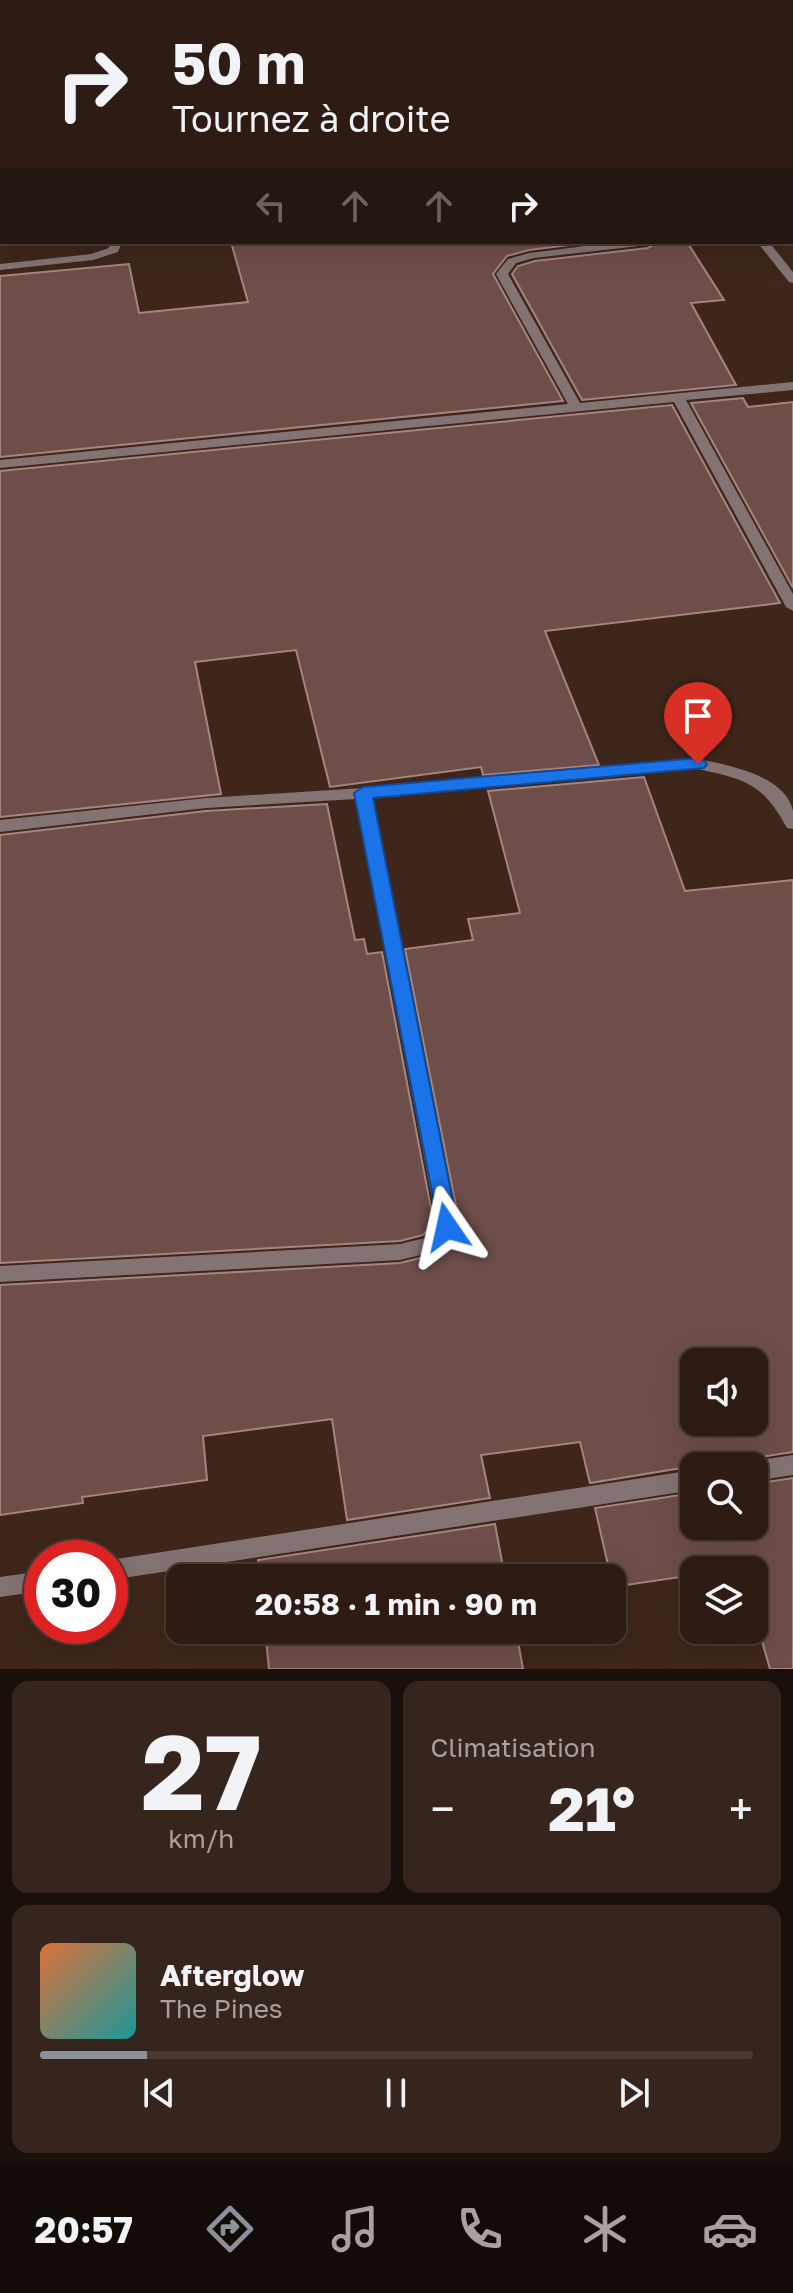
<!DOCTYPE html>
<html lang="fr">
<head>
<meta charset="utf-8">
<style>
	:root { --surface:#2e1c14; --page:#36251d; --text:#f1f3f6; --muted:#a7a1a0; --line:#493a34; --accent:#8c9099 }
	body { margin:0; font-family:"Golos Text",sans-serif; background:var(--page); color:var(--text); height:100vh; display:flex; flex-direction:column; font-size:30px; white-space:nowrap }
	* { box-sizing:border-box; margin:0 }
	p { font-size:26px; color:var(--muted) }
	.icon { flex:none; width:44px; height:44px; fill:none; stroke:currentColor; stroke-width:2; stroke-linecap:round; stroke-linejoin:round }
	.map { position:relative; height:1669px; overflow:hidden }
	.side { display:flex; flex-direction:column; gap:12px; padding:12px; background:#190f0b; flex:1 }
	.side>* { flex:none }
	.hud { position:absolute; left:0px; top:0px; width:794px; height:244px; box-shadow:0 8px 32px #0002,0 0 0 2px var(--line); background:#2e1c14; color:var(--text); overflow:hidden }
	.fabs { position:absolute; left:680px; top:1348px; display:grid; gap:16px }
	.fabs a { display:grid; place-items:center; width:88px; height:88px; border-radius:16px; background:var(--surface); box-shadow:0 8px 32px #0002,0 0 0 2px var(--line); font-size:40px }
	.speed { position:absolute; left:24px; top:1540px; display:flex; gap:16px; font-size:40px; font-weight:700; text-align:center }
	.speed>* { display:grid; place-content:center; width:104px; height:104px; border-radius:50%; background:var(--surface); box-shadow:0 8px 32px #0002,0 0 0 2px var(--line); line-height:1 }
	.speed .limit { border:12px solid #d22; background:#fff; color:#111 }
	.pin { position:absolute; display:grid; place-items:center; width:68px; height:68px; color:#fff; margin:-82px -34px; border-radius:50% 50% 50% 0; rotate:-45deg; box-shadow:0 0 8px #0007 }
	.pin .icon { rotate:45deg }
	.me { position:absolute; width:88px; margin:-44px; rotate:349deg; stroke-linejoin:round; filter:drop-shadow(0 0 6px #0008) }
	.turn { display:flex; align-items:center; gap:28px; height:168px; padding:0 40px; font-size:36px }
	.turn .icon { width:104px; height:104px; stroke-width:2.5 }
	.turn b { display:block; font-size:56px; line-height:68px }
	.lanes { display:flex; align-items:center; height:76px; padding:0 40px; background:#0003; justify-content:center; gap:40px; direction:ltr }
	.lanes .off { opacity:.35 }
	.big { font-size:60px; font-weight:700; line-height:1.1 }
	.side .tile { flex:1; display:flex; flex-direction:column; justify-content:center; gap:12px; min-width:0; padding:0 28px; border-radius:16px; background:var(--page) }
	.side .dial { align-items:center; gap:0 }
	.dial b { font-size:104px; line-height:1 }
	.song { display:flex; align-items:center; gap:24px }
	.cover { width:96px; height:96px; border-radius:12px; background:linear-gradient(135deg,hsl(20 70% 55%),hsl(180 70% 35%)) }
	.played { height:8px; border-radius:4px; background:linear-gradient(90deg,var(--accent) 15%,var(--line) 15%) }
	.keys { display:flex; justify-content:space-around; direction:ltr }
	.heat { display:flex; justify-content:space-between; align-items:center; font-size:44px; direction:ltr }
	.side .tiles { flex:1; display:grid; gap:12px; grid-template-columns:1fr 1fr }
	.tile:last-child { grid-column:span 2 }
	.trip { position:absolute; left:166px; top:1564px; width:460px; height:80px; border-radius:16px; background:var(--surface); box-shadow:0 8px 32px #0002,0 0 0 2px var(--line); font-weight:700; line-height:80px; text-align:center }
	.menu { display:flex; height:128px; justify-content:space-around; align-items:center; background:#120b08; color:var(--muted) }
	.menu .icon { width:56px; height:56px }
	.menu .on { color:var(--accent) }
	.menu b { font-size:36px; color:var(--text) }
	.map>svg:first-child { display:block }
	.building { fill:#6e4e4a; stroke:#a6847f; stroke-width:2; fill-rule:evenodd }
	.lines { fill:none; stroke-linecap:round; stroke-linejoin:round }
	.street { fill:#837473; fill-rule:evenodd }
	.route { fill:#1a73e8; stroke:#114b97; stroke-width:2 }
</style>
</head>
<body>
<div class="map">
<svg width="793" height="1669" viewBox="0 0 793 1669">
	<rect width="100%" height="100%" fill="#3e261a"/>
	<g class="building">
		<polygon points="231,242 594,242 529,250 507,256 493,274 563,401 0,457 0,276 129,264 139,313 248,302"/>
		<polygon points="657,242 687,242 724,300 691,303 736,385 582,400 512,274 518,266 535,261 648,248"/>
		<polygon points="743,398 748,407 793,402 793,588 691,403"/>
		<polygon points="672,405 780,603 545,631 599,765 483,775 481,767 330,787 296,650 195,662 221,794 0,817 0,471"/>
		<path d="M644,777l41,114 108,-11v572l-39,6 -11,8h-49l-104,17 -10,-41 -99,13 9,43 -143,22 -15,-101 -129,17 4,44 -125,17 1,6 -83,12v-230l400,-22 40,-10 20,-27 -55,-277 68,-9 -5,-21 52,-6 -32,-122zM694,1362h60v60h-60z"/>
		<polygon points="327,804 355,940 364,939 367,954 382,952 434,1224 423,1235 400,1241 0,1263 0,835 206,811"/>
		<polygon points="793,1478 793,1669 770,1669 754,1613 754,1570 694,1570 694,1575 613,1587 595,1508 694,1493 694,1526 754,1526 754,1484"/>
		<polygon points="495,1524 505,1578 260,1578 258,1560"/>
		<polygon points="265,1630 516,1630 523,1669 269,1669"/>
	</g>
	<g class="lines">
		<g class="street">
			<polygon points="531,0 541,0 543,2 533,2"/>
			<rect x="792" y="17" width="1" height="6"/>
			<rect x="0" y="19" width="2" height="6"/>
			<rect x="0" y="133" width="2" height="6"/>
			<polygon points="793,222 793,229 792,229 792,222"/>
			<polygon points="110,242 122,242 118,252 93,260 0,270 0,264 91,254 109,248"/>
			<polygon points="618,242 654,242 648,245 534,258 516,263 508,274 580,403 793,382 793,390 686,400 793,594 793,611 786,607 674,402 0,468 0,460 568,404 496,274 508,259 529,253"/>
			<polygon points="757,242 769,242 793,272 793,283 789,282"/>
			<path d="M698,759c29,6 88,16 95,52 0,5 0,13 0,18l-6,-1c-25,-45 -40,-48 -89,-59l-326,29 85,429 -19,24 -38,9 -400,22v-16l400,-22 25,-6 12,-13 -81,-426 -150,9 -206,24v-12l206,-22 157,-10z"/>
			<polygon points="793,1455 793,1475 754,1481 754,1466 746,1466 754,1461"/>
			<polygon points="694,1470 694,1490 110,1580 110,1560"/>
			<polygon points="42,1571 42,1591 0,1597 0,1577"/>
		</g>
	</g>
	<polygon class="route" points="698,758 704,760 707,764 704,768 373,798 458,1227 455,1233 447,1236 440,1233 354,793 363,787"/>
</svg>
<div class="fabs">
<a><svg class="icon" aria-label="sound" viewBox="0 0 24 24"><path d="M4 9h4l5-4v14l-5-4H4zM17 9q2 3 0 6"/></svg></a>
<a><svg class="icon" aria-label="search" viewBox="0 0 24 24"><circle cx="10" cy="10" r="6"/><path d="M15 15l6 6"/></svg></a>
<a><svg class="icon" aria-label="layers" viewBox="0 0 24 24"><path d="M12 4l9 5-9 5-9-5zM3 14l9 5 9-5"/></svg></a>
</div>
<div class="speed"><div class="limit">30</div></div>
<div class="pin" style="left:698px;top:764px;background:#d93025"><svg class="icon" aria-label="arrive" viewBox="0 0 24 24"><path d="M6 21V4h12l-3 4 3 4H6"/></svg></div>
<svg class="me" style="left:447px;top:1227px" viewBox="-20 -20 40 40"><path d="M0-17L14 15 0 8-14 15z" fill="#1a73e8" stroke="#fff" stroke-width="4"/></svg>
<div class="trip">20:58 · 1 min · 90 m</div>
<div class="hud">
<div class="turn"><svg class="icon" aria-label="right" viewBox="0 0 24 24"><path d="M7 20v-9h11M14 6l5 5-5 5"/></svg><div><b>50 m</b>Tournez à droite</div></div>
<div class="lanes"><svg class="icon off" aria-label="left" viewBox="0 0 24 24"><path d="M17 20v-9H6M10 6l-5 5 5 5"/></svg><svg class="icon off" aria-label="ahead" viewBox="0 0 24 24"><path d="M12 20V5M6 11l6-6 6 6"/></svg><svg class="icon off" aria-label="ahead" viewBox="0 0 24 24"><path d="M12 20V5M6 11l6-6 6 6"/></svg><svg class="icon" aria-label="right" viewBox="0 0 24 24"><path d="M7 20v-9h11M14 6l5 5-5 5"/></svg></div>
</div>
</div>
<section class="side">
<div class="tiles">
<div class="tile dial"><b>27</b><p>km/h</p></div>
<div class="tile"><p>Climatisation</p>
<div class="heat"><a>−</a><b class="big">21°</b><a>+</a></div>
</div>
<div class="tile">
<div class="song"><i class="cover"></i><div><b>Afterglow</b><p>The Pines</p></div></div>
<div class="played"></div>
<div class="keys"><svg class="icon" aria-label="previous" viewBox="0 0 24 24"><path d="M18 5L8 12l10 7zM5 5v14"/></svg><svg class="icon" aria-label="pause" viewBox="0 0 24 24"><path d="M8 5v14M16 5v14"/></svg><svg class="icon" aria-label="next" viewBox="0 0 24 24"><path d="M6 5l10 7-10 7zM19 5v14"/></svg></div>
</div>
</div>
</section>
<nav class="menu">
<b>20:57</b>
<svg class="icon on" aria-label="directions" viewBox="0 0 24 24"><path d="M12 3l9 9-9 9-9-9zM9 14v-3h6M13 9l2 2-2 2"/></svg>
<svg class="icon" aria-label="music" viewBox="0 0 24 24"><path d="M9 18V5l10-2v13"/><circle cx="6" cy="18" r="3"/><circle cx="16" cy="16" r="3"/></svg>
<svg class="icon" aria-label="phone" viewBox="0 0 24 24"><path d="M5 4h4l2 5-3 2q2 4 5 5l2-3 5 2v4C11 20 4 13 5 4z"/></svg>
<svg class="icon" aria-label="climate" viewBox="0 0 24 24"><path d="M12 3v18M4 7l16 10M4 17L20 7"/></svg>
<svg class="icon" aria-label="car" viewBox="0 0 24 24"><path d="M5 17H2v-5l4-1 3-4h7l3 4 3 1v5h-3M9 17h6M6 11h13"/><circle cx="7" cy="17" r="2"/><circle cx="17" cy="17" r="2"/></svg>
</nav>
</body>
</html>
